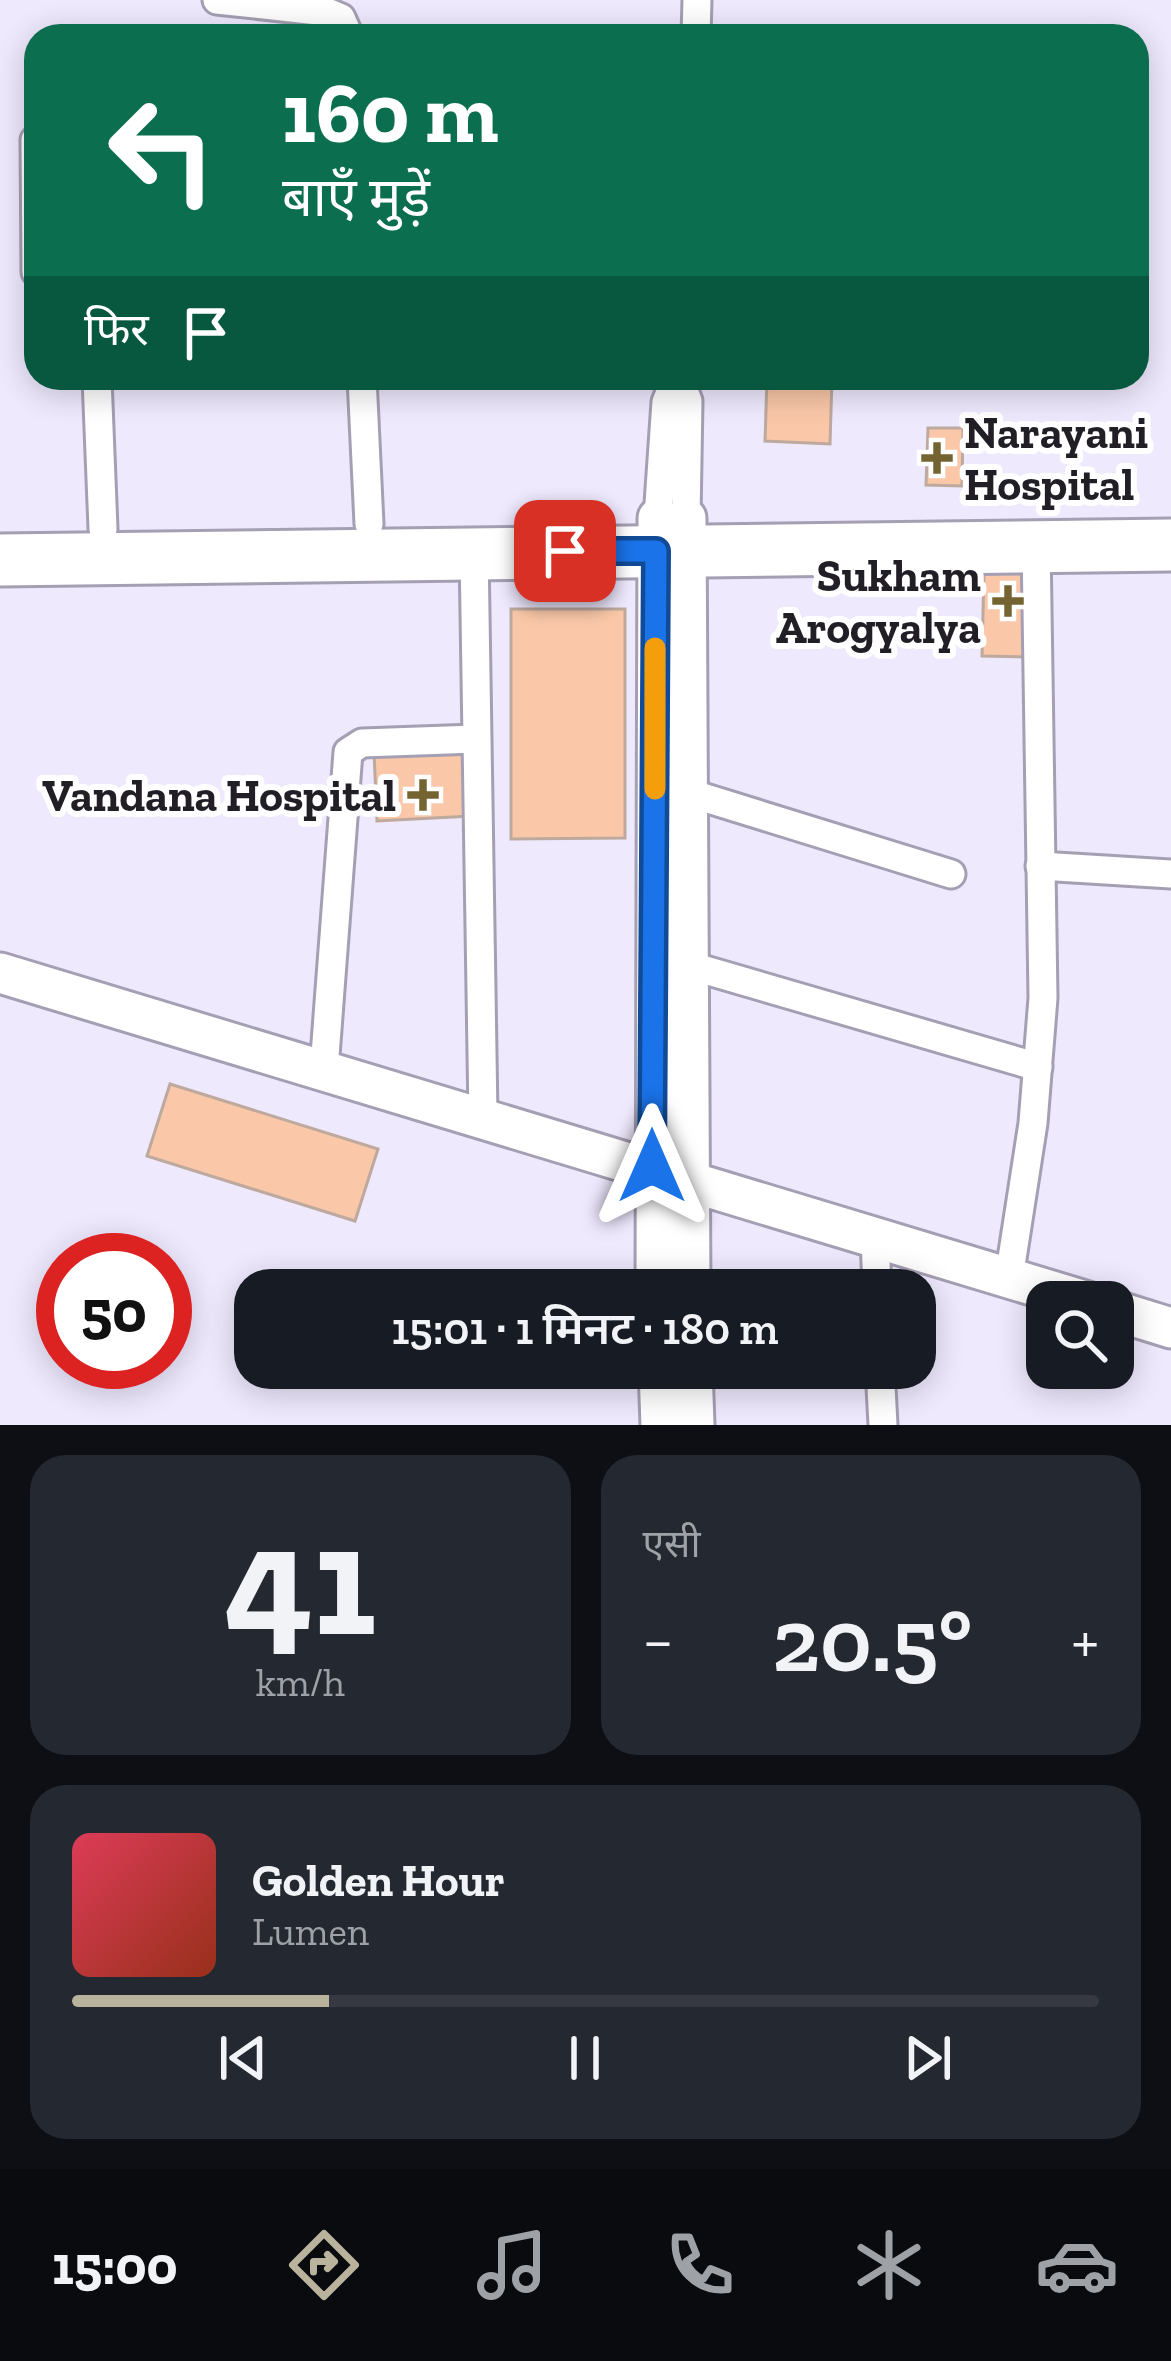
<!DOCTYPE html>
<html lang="hi">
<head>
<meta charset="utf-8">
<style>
	:root { --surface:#171b24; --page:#242831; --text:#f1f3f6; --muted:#9ea1a6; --line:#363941; --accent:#b9b39e }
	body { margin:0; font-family:"Zilla Slab","Noto Sans Devanagari",serif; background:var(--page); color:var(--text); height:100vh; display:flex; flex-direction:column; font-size:45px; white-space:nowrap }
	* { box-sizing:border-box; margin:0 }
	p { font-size:39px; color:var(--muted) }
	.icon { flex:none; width:66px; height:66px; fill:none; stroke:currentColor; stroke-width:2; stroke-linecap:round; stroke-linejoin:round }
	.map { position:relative; height:1425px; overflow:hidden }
	.panel { display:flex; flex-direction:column; gap:30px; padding:30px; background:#0d0f14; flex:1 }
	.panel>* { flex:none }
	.guide { position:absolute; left:24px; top:24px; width:1125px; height:366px; border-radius:36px; box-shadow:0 6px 30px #0003; background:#0b6e4f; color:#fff; overflow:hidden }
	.tools { position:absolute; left:1026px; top:1281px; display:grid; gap:24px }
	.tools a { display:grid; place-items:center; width:108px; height:108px; border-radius:24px; background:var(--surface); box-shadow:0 6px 30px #0003; font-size:60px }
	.speed { position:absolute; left:36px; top:1233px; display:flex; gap:24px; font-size:60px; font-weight:700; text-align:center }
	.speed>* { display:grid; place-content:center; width:156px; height:156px; border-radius:50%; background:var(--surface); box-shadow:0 6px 30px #0003; line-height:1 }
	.speed .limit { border:18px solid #d22; background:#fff; color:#111 }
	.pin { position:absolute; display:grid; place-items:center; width:102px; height:102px; color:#fff; margin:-51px; border-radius:24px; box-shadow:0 6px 18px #0006 }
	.me { position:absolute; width:132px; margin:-66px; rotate:0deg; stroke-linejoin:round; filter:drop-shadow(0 0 9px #0008) }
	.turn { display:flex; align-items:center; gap:42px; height:252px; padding:0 60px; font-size:54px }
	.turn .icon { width:156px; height:156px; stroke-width:2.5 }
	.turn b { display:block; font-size:84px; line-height:102px }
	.then { display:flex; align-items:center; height:114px; padding:0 60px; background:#0003; gap:24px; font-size:45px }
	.big { font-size:90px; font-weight:600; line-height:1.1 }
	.panel .tile { flex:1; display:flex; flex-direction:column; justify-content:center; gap:18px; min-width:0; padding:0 42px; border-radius:36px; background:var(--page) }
	.panel .dial { align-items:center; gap:0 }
	.dial b { font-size:156px; line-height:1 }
	.song { display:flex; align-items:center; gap:36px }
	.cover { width:144px; height:144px; border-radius:18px; background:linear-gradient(135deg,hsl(350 70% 55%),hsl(10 70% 35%)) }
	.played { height:12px; border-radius:6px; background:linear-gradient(90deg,var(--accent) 25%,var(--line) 25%) }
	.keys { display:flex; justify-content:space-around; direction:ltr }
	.heat { display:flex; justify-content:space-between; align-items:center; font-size:66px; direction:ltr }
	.panel .tiles { flex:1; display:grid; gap:30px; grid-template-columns:1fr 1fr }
	.tile:last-child { grid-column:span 2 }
	.trip { position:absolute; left:234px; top:1269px; width:702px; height:120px; border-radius:36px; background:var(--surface); box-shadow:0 6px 30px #0003; font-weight:600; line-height:120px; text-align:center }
	.dock { display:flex; height:192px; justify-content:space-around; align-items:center; background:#090b0e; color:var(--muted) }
	.dock .icon { width:84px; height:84px }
	.dock .active { color:var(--accent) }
	.dock b { font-size:54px; color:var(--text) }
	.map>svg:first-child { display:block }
	.building { fill:#fac7a8; stroke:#bda99e; stroke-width:3 }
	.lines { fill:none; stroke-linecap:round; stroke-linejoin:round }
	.street-casing { stroke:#a59fb3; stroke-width:33 }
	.secondary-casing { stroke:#a59fb3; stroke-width:45 }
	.highway-casing { stroke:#a59fb3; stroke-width:57 }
	.street { stroke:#fff; stroke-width:27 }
	.secondary { stroke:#fff; stroke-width:39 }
	.highway { stroke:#fff; stroke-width:51 }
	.route-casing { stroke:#114b97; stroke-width:30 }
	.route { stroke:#1a73e8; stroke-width:21 }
	.slow { stroke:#f59e0b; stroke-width:21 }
	.poi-dot { fill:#746432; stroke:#fff; stroke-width:4.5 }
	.labels { text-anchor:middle; stroke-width:12; stroke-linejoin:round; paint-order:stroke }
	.poi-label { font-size:45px; font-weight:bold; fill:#211e26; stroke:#fff; text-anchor:end }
</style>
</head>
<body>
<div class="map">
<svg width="1171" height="1425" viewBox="0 0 1171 1425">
	<rect width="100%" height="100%" fill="#efe9fe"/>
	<g class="building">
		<polygon points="767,378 832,378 830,444 765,441"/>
		<polygon points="928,428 963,428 962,486 926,485"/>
		<polygon points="984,570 1030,571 1028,657 982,656"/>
		<polygon points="511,609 625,609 625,838 511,839"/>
		<polygon points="467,747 471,816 377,821 374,752"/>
		<polygon points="170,1084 378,1149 355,1221 147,1156"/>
	</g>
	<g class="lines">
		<defs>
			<g id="street">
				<polyline points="217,0 327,12 341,18 349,36"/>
				<polyline points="696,36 697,0"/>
				<polyline points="35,140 36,272"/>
				<polyline points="97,378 103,529"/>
				<polyline points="362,378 369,524"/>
				<polyline points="679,378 688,401 686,518"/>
				<polyline points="658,518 666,402 676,378"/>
				<polyline points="474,551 483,1116"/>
				<polyline points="686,792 951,874"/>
				<polyline points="1040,866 1171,874"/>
				<polyline points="688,965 1038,1067"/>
				<polyline points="324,1069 348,752 362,743 476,739"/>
				<polyline points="875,1236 877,1290"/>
				<polyline points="1009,1278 1033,1123 1043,998 1036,543"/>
				<polyline points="880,1368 883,1425"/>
			</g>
			<g id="secondary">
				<polyline points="686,518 690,1290"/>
				<polyline points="0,973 1088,1302"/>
				<polyline points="656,1290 658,518"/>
				<polyline points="1113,1310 1171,1328"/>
				<polyline points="659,1368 661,1425"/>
				<polyline points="692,1368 694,1425"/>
			</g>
			<polyline id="highway" points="0,560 1171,545"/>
		</defs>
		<use href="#street" class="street-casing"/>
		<use href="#secondary" class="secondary-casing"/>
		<use href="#highway" class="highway-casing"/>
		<use href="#street" class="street"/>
		<use href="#secondary" class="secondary"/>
		<use href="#highway" class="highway"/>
	</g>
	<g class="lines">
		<defs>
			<polyline id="route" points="565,551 656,551 652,1166"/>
		</defs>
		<use href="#route" class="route-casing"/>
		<use href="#route" class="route"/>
		<polyline class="slow" points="655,789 655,648"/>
	</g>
	<g class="poi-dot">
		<path d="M931 440h12v12h12v12h-12v12h-12v-12h-12v-12h12z"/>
		<path d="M1002 583h12v12h12v12h-12v12h-12v-12h-12v-12h12z"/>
		<path d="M417 777h12v12h12v12h-12v12h-12v-12h-12v-12h12z"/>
	</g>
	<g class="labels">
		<g class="poi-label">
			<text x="964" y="448" text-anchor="start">Narayani<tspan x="964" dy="52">Hospital</tspan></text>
			<text x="981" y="591">Sukham<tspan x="981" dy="52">Arogyalya</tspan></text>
			<text x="396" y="811">Vandana Hospital</text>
		</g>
	</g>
</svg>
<div class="tools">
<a><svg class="icon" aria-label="search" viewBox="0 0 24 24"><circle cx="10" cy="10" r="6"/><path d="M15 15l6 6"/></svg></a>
</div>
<div class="speed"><div class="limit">50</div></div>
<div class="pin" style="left:565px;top:551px;background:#d93025"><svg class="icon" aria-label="arrive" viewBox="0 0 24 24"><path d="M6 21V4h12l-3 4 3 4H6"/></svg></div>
<svg class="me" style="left:652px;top:1166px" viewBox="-20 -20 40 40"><path d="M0-17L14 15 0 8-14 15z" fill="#1a73e8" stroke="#fff" stroke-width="4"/></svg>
<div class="trip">15:01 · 1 मिनट · 180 m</div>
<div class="guide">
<div class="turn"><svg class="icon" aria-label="left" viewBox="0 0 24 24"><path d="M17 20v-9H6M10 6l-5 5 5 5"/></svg><div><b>160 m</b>बाएँ मुड़ें</div></div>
<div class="then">फिर<svg class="icon" aria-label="arrive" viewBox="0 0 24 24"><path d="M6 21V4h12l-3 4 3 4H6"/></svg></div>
</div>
</div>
<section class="panel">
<div class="tiles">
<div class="tile dial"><b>41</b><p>km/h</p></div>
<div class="tile"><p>एसी</p>
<div class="heat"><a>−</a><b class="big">20.5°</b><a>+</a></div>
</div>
<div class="tile">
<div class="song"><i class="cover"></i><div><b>Golden Hour</b><p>Lumen</p></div></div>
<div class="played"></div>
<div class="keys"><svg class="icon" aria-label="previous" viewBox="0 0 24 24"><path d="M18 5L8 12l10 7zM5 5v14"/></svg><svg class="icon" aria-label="pause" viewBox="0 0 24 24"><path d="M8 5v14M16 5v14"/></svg><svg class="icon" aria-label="next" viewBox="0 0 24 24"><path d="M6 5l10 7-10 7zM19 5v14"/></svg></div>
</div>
</div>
</section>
<nav class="dock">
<b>15:00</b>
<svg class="icon active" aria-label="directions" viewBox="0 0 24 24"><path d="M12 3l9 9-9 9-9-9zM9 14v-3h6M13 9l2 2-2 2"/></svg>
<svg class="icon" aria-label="music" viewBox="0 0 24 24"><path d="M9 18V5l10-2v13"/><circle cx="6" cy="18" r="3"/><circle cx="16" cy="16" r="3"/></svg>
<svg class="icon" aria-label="phone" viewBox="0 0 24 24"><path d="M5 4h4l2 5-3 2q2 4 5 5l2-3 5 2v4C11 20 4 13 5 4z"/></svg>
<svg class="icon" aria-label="climate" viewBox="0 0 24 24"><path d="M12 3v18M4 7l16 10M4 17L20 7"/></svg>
<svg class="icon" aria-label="car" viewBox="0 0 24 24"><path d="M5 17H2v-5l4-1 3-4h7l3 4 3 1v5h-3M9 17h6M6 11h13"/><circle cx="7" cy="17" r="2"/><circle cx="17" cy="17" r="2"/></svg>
</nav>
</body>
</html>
